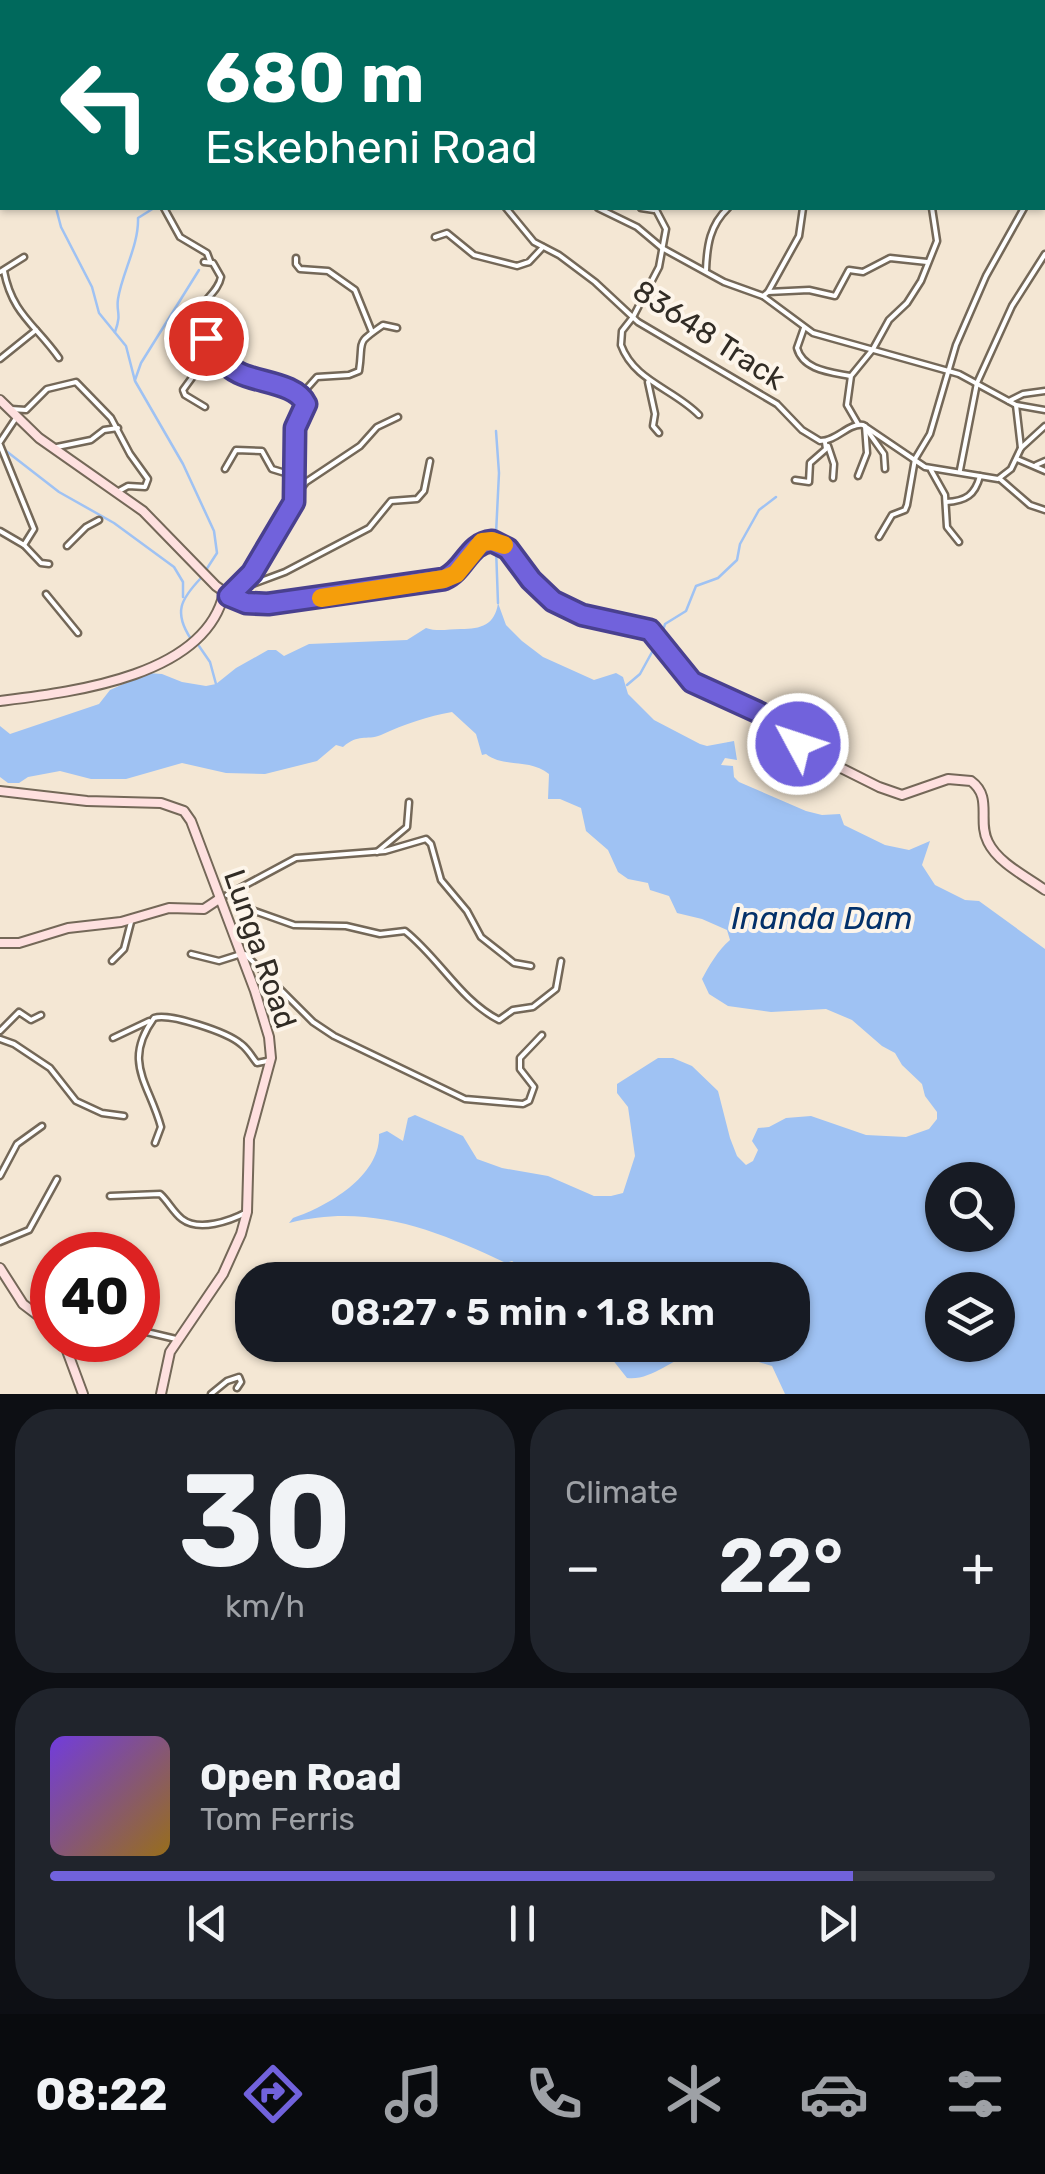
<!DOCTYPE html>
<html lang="en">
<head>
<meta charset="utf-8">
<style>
	:root { --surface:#171b24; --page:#20242c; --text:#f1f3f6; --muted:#9ea1a6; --line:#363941; --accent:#7162dc }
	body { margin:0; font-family:Rubik,sans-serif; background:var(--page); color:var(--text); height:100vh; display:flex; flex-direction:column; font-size:38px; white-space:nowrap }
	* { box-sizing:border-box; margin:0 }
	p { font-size:32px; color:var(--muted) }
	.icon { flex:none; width:55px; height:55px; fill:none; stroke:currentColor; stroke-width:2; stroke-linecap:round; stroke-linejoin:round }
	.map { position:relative; height:1394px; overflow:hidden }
	.details { display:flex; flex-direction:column; gap:15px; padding:15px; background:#0d0f14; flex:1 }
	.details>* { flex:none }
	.banner { position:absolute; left:0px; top:0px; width:1045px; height:210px; box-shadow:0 2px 8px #0004; background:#00695c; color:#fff; overflow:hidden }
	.fabs { position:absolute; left:925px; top:1162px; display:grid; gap:20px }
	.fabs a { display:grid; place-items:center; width:90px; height:90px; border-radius:50%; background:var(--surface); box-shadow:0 2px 8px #0004; font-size:50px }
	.speed { position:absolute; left:30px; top:1232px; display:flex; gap:20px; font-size:50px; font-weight:700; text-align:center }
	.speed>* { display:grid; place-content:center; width:130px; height:130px; border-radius:50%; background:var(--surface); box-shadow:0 2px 8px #0004; line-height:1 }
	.speed .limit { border:15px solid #d22; background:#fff; color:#111 }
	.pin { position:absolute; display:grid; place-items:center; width:85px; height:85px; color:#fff; margin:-42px; border:5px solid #fff; border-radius:50%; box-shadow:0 2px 10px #0007 }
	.me { position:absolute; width:110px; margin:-55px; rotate:310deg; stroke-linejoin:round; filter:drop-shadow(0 0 8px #0008) }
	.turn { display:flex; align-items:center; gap:35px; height:210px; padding:0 40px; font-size:45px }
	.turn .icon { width:130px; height:130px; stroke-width:2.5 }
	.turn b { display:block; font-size:70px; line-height:85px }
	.big { font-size:75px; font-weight:600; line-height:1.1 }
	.details .tile { flex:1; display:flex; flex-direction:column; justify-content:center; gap:15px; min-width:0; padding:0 35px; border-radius:40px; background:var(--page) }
	.details .dial { align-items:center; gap:0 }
	.dial b { font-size:130px; line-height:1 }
	.song { display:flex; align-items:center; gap:30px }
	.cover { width:120px; height:120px; border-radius:15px; background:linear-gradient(135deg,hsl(260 70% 55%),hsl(40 70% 35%)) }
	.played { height:10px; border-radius:5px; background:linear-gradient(90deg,var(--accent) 85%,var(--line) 85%) }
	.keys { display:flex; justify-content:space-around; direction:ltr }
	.heat { display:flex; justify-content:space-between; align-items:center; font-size:55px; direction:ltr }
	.details .tiles { flex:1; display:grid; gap:15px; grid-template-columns:1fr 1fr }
	.tile:last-child { grid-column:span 2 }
	.trip { position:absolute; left:235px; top:1262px; width:575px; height:100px; border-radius:40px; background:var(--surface); box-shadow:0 2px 8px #0004; font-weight:600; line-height:100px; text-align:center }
	.tab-bar { display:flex; height:160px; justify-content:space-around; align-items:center; background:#090b0e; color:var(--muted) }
	.tab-bar .icon { width:70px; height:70px }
	.tab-bar .current { color:var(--accent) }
	.tab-bar b { font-size:45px; color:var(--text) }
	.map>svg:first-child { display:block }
	.water { fill:#9fc2f3; fill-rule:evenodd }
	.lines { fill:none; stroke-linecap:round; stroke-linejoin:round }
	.stream { stroke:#9fc2f3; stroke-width:2.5 }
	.street-casing { stroke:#746858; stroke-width:9 }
	.secondary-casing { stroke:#746858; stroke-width:12 }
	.street { stroke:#fff; stroke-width:4 }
	.secondary { stroke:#fee0df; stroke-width:8 }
	.route-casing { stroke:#49408f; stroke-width:25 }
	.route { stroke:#7162dc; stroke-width:18 }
	.slow { stroke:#f59e0b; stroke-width:18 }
	.labels { text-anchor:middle; stroke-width:8; stroke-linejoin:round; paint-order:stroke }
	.street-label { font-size:30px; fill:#312c25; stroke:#fdf5ea }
	.water-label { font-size:32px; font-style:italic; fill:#04316a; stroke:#fdf5ea }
</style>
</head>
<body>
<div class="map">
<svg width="1045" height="1394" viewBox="0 0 1045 1394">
	<rect width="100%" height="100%" fill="#f4e7d4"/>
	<path class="water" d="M498,603l8,22 16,16 21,16 51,23 22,-7 7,4 5,17 26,26 46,24 7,2 27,-5 3,19 -12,-2 -4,7 12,1 1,11 5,5 67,29 16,4 18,-1 4,11 41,20 24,5 21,-9 -8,24 13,20 30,15 14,1 66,48v445h-260l-13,-28c-26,-7 -50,-20 -78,-13 -22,6 -43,28 -67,25l-15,-19 -1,-14h181v-65h-252l-28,-19 -6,2c-72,-34 -138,-60 -217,-40l4,-5c36,-12 88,-43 86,-84l8,-3 16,10 5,-23 7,-3 48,21 14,23 25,9 46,8 46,20h17l12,-3 12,-37 -7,-49 -11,-14v-9l41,-26h15l19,8 26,25 12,47 7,18 9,9 7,-4 5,-11 -6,-9 6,-13 11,-1 17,-9 25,-2 55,19 40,2 23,-8 8,-10v-7l-12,-16 -3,-12 -20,-19 -7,-12 -13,-7 -30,-26 -26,-11 -55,3 -43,-6 -19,-12 -7,-15c7,-13 16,-29 28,-39l-3,-10 -25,-11 -25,-6 -8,-17 -19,-6 -2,-7 -20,-4 -10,-7 -10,-22 -22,-19 -5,-23 -21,-9h-12l1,-25c-19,-16 -46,-6 -63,-20l-4,1 -6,-21 -24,-22c-24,4 -47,12 -71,23 -16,6 -22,-2 -38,12l-7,-2 -19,16 -52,13 -39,-1 -44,-10 -56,16h-35l-31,-8 -32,6 -9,6h-11l-8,-6v-51l10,8 89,-30 11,-14 38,-17 14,1 20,8 24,4 10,-2 20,-16 32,-18h8l8,6 25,-12 98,-4 19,-12c12,4 22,1 35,1 20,0 34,-4 37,-26zM942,1180h56v55h-56zM942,1290h56v55h-56z"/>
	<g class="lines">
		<g class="stream">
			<polyline points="640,2 641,0"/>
			<polyline points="56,208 61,227 92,287 99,313 126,346 135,381 183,464 214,531 217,553 206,570"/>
			<path d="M115,332c7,-19 1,-19 3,-33 4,-26 21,-54 20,-81l16,-10"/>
			<polyline points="135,380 141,363 199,270"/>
			<polyline points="1,447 59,492 114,523 174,567 183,582 183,597"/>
			<polyline points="496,534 499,473 496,431"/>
			<polyline points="496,548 498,603"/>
			<polyline points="662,634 665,624 686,611 696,586 718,578 737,560 740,544 759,510 776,497"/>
			<path d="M191,639c-18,-27 -10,-40 10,-61"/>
			<polyline points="199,646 210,662 216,684"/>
			<polyline points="627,685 640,674 657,643"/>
		</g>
		<defs>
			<g id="street">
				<polyline points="101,0 103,2"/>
				<polyline points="402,0 407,2"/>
				<polyline points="412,0 417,2"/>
				<polyline points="495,0 496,2"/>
				<polyline points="16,2 18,0"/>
				<polyline points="384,2 390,0"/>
				<polyline points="556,2 557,0"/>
				<polyline points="0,24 2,21"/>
				<polyline points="1042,26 1045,23"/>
				<polyline points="1042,76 1044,74"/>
				<polyline points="0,96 2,89"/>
				<polyline points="1042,173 1045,167"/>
				<polyline points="0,196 2,195"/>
				<polyline points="164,208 180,237 207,253 210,261"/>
				<path d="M506,208l28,34 25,13 36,27 43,40 139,82 25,26 18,11c17,0 28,-18 43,-16l62,42 73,12 13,-10 10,-21 24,-22"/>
				<polyline points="598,208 637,227 662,248 724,282 763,296 813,333 959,374 1016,405 1045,410"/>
				<polyline points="641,208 654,210"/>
				<path d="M655,208l11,21 -7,38 -26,50 -11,14 -1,14c13,36 53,44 78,70"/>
				<polyline points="435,237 447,233 474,255 517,266 529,262 543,247"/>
				<polyline points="296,258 296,264 300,269 328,271 355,290 372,332"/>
				<path d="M204,262l9,1 8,14c-3,16 -20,23 -24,39 18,79 93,55 109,88l-11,25v73l-42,71 -21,21"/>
				<path d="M706,270c1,-25 4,-45 22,-62"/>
				<path d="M4,271c8,43 32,54 55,87"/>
				<polyline points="0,272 24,257"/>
				<polyline points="768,292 799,236 803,208"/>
				<polyline points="763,296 768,292 809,290 835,296 849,270 863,272 890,258 927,262"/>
				<path d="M804,328l-7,20c6,22 33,24 53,28"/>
				<polyline points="0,359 36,330"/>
				<polyline points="648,382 655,414 653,426 659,433"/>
				<path d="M301,395l16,-18 32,-2 10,-4c5,-32 -5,-26 24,-46l14,3"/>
				<polyline points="1009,401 1023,394 1045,391"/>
				<polyline points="1016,405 1021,448"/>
				<polyline points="205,407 185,395 183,390 199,368 217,355"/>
				<polyline points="11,409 26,410 47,389 76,382 111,418 130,454 148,479 145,487 128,486 119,491"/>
				<polyline points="858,424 847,405 851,376 873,349 889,320 907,303 921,281 937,241 932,208"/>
				<polyline points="867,430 884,454 885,469"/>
				<polyline points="0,442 16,418"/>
				<polyline points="0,445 34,529 24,545 0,531"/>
				<polyline points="828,446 834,464 833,478"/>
				<polyline points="57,447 91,440 104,430 118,428"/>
				<polyline points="1017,459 1045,471"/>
				<polyline points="1036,465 1045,461"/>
				<polyline points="225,469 236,450 262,451 272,469 295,476"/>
				<polyline points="931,470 945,495 947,527 959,542"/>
				<polyline points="960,470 977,383 1012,306 1045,254"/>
				<polyline points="858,476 867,453 865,426"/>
				<polyline points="1000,479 1030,505 1045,510"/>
				<polyline points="795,480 809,482 810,463 826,449 825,442"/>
				<polyline points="296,495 306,482 360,446 377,427 398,417"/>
				<path d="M946,502c20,-1 29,-7 34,-26"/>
				<polyline points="879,537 892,515 905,510 907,505 915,459 930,434 956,345 986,276 1024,208"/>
				<polyline points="24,545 41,563 49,564"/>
				<polyline points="67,546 86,527 99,520"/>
				<polyline points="242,588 285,572 369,528 391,501 417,499 424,491 430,461"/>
				<polyline points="46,594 78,633"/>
				<polyline points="377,852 407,827 409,802"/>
				<path d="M229,894l17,14 48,17 52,1 34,8 25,-3c35,28 55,69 94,89l14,-10 20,-3 23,-18 5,-28"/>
				<polyline points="227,895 296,858 385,851 426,839 431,844 441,880 467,911 481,937 514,963 531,966"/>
				<polyline points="191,954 219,961 238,955"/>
				<polyline points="245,954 313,1022 334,1036 465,1099 523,1104 529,1101 534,1087 520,1069 520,1058 542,1035"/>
				<polyline points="112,961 124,949 131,922"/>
				<polyline points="0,1031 19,1012 31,1020 41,1015"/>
				<polyline points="113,1038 149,1021"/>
				<polyline points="0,1039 14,1044 50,1068 76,1101 102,1113 124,1116"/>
				<path d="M155,1143l6,-16c-12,-44 -39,-65 -7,-109 16,-5 73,14 87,26 7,5 11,13 16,19l10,-2"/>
				<polyline points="0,1176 17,1144 42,1126"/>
				<path d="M110,1196l50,-2c8,7 13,18 22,25 17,13 48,2 65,-7"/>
				<polyline points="0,1242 29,1230 57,1179"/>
				<polyline points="138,1330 176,1339"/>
				<polyline points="211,1394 227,1381 239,1377 241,1382 237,1388"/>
			</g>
			<g id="secondary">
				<path d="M0,400l39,38 104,73 73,75 20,14 21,4 25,-1 162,-24 12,-6 21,-28 9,-4 13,2 44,50 22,15 85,23 34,44 15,12 53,21 67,49 60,30 23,8 46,-16 23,2c22,16 6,40 17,61 10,21 39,35 57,48"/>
				<path d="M0,701c72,-9 205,-24 224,-108"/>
				<polyline points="0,791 87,801 161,803 184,811 191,821 255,991 269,1037 271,1058 249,1139 247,1212 241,1234 223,1274 170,1352 161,1394"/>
				<polyline points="0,943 19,943 68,928 121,922 169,908 204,909 219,899"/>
				<polyline points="0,1268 23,1304 52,1326"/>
				<polyline points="63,1340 83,1394"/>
			</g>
		</defs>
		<use href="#street" class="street-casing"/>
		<use href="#secondary" class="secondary-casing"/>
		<use href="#street" class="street"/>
		<use href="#secondary" class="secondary"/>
	</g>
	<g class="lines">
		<defs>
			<path id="route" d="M206,338c8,15 17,27 33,35 20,10 57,10 67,31l-11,24 -1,74 -42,71 -23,23 17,7 22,1 176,-25c21,-9 24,-36 48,-38l16,8 23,31 22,21 29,14 68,15 42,52 68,31 38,31"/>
		</defs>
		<use href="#route" class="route-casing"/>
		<use href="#route" class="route"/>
		<polyline class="slow" points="321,598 444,579 456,574 482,542 492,541 504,545"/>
	</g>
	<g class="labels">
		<g class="street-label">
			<text transform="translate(709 335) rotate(33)" y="10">83648 Track</text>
			<text transform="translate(260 949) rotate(71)" y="10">Lunga Road</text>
		</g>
		<g class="water-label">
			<text x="822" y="929">Inanda Dam</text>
		</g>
	</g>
</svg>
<div class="fabs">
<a><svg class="icon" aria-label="search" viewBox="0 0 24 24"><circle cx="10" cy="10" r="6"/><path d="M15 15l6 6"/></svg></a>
<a><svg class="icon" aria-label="layers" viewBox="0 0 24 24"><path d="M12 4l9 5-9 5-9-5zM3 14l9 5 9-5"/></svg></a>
</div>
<div class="speed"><div class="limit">40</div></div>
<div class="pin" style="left:206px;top:338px;background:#d93025"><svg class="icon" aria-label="arrive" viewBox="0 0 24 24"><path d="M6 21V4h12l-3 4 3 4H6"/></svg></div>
<svg class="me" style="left:798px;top:744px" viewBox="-20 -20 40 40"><circle r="17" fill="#7162dc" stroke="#fff" stroke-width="3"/><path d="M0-11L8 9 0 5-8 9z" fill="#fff"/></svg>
<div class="trip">08:27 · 5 min · 1.8 km</div>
<div class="banner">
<div class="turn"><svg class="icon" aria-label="left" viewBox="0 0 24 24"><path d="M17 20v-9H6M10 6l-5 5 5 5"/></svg><div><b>680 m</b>Eskebheni Road</div></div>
</div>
</div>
<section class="details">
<div class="tiles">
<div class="tile dial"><b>30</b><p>km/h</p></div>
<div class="tile"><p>Climate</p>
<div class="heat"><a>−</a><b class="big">22°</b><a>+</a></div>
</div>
<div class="tile">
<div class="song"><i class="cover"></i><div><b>Open Road</b><p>Tom Ferris</p></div></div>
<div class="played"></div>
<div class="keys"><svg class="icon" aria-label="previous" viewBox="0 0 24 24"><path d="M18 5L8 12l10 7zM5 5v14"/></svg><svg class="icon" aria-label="pause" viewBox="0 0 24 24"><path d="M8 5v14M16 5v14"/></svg><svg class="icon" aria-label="next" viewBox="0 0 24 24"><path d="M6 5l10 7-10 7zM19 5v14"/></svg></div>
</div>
</div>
</section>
<nav class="tab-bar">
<b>08:22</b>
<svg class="icon current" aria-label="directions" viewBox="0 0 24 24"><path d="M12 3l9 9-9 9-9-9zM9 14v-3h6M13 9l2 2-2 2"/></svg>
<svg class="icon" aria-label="music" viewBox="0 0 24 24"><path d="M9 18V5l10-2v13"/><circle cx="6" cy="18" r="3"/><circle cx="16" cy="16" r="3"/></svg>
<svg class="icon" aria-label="phone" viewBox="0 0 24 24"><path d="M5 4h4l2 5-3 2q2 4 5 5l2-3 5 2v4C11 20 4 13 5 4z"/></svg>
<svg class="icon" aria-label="climate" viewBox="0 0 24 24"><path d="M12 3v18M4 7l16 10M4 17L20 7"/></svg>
<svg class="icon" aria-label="car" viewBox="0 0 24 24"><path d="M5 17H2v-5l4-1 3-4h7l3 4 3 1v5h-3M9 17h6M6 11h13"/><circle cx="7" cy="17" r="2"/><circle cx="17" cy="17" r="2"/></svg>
<svg class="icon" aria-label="filters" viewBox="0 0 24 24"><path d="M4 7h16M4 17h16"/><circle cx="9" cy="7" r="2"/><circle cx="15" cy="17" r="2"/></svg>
</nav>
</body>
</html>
